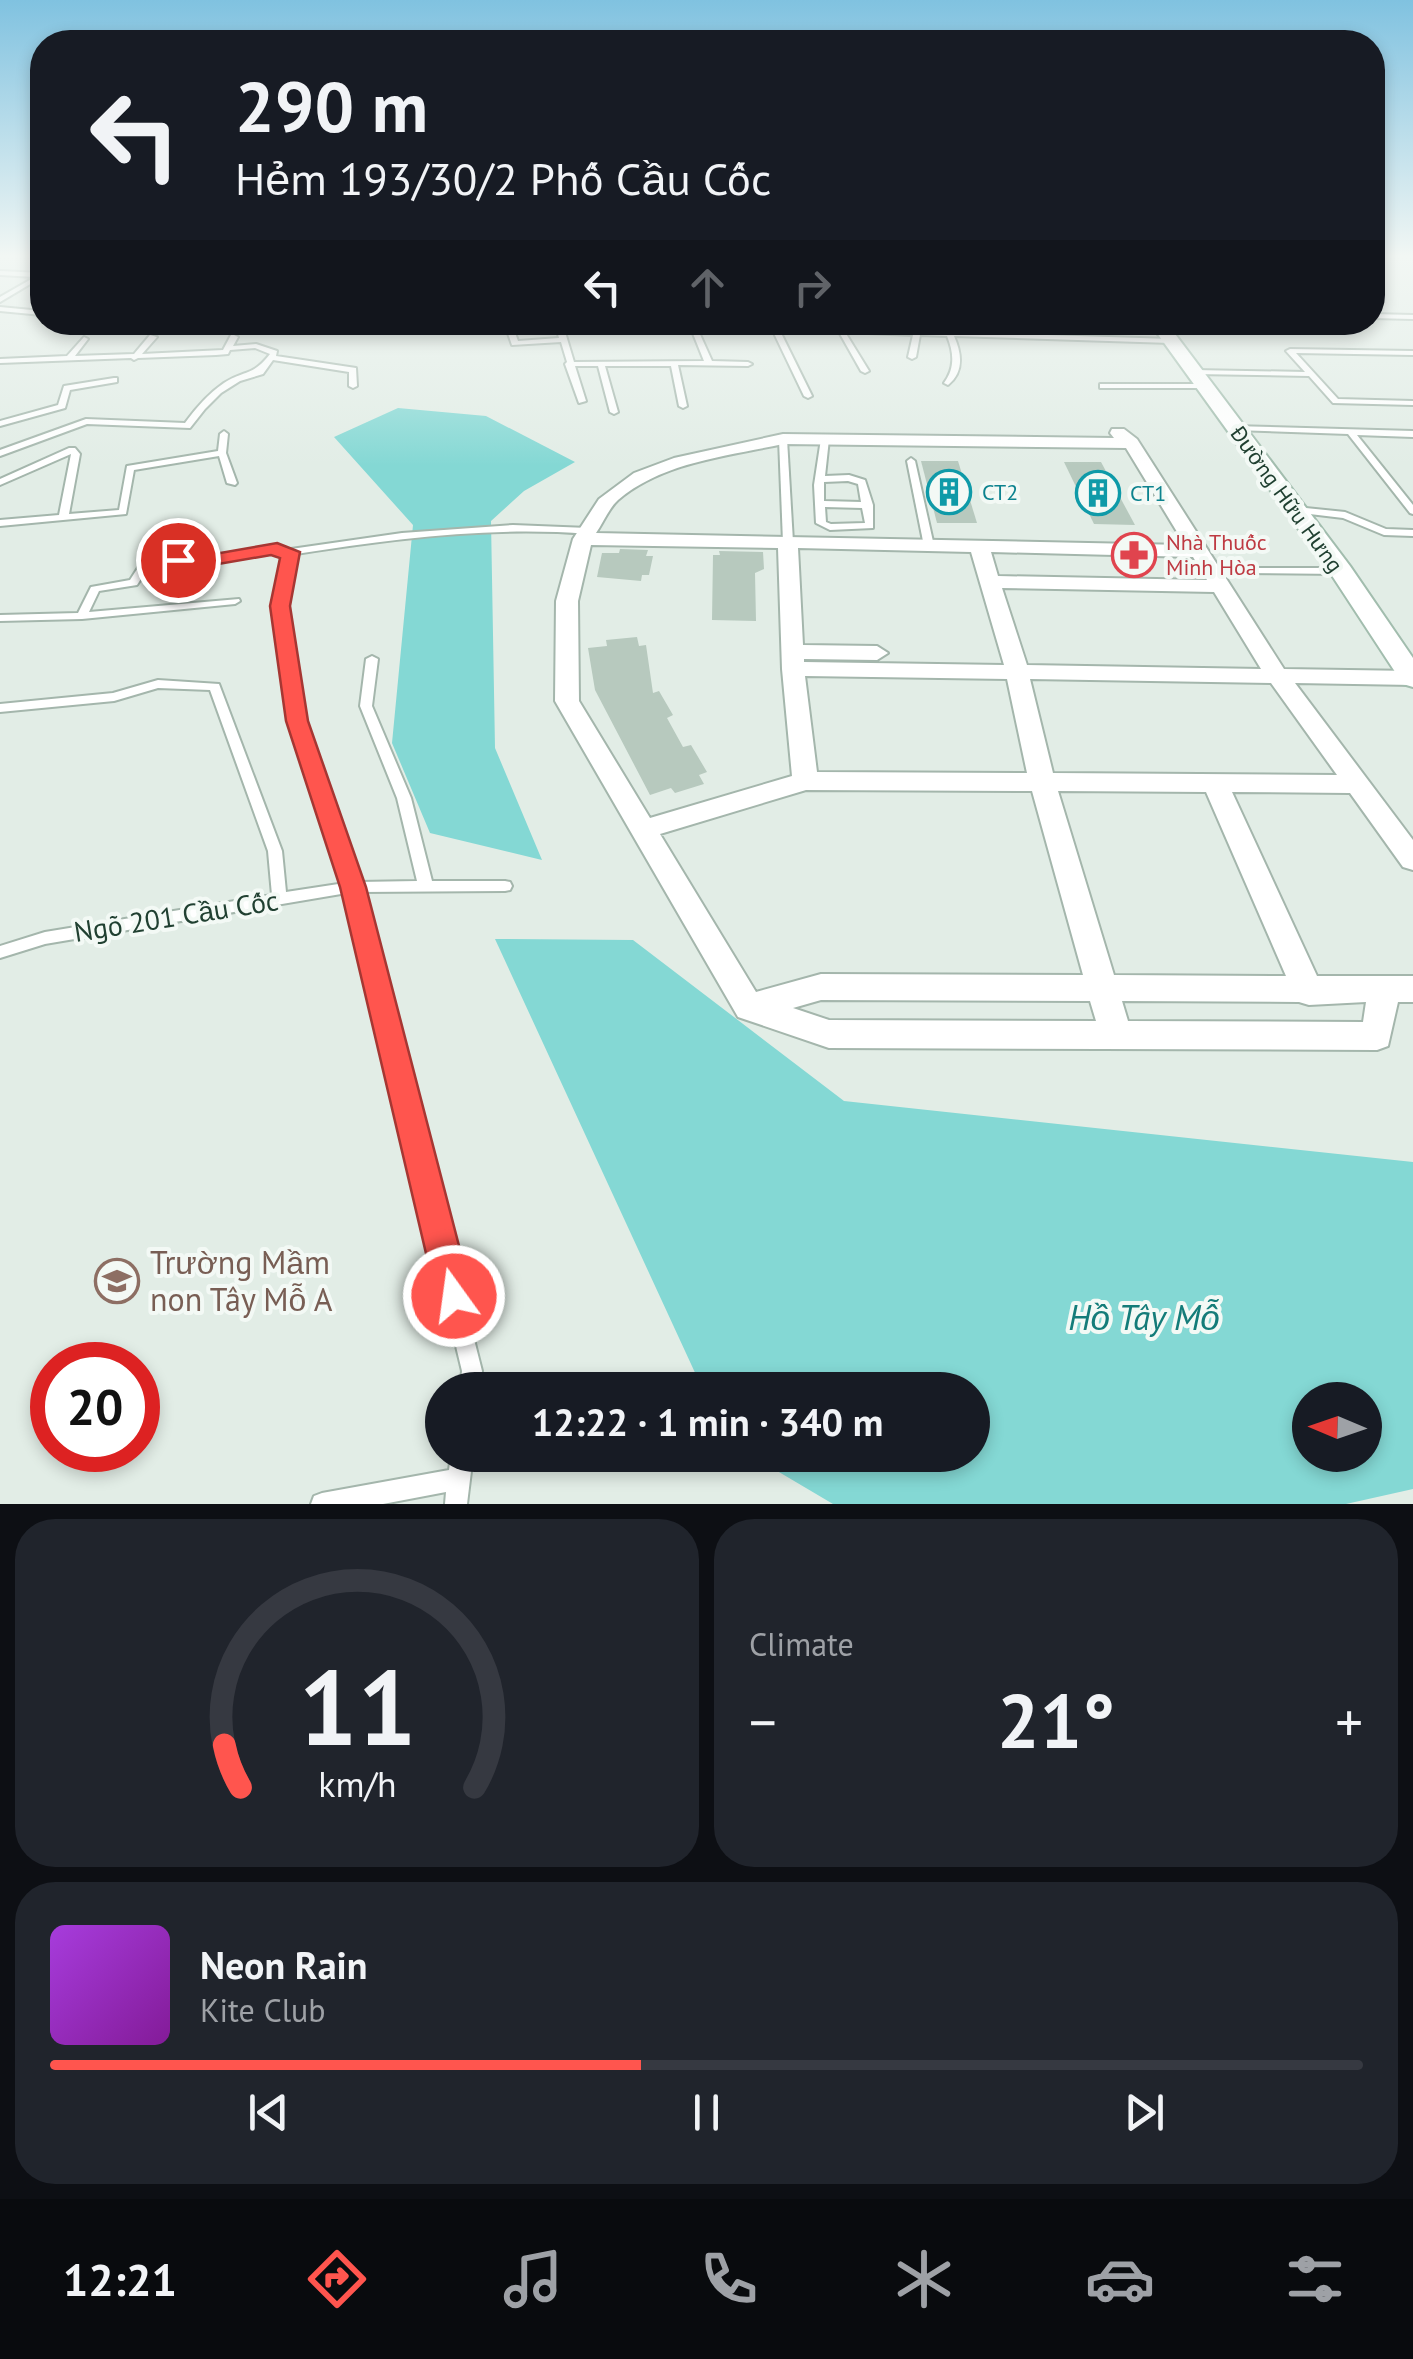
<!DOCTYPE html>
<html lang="en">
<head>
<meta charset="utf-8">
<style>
	:root { --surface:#171b24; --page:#20242c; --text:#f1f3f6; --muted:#9ea1a6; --line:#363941; --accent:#ff554e }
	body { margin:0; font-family:"PT Sans",sans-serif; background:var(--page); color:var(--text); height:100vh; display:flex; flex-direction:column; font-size:38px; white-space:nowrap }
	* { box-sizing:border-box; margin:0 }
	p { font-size:32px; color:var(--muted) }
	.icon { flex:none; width:55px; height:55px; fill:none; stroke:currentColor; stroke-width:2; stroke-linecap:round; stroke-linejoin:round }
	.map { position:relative; height:1504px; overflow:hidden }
	.drawer { display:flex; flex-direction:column; gap:15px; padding:15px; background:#0d0f14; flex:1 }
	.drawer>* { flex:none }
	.hud { position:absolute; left:30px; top:30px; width:1355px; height:305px; border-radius:40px; box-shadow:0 5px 15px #0003; background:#171b24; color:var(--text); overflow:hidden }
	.needle { width:65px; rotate:272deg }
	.tools { position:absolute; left:1292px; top:1382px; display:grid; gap:20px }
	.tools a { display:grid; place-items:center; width:90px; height:90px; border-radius:50%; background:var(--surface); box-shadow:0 5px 15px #0003; font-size:50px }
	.speed { position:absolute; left:30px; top:1342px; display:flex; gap:20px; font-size:50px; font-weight:700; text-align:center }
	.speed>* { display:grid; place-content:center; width:130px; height:130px; border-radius:50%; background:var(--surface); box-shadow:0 5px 15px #0003; line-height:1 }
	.speed .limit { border:15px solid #d22; background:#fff; color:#111 }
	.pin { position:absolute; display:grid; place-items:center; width:85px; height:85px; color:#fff; margin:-42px; border:5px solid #fff; border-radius:50%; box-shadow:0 2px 10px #0007 }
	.me { position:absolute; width:110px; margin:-55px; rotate:346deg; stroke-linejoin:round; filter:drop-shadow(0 0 8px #0008) }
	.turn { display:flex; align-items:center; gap:35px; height:210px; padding:0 40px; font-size:45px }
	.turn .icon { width:130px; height:130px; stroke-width:2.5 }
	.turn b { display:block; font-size:70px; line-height:85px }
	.lanes { display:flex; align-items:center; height:95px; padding:0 40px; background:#0003; justify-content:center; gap:50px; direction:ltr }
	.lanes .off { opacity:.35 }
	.big { font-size:75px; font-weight:700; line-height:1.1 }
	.drawer .card { flex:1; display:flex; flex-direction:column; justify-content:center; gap:15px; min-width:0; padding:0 35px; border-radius:40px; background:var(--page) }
	.drawer .dial { align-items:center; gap:0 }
	.dial svg { height:260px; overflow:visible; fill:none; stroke:var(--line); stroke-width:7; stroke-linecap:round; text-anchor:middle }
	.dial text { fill:var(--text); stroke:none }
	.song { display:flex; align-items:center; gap:30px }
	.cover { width:120px; height:120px; border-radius:15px; background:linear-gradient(135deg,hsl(280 70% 55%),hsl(290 70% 35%)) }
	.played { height:10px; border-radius:5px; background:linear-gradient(90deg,var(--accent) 45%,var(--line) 45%) }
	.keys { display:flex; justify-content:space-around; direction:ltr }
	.heat { display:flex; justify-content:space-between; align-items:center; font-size:55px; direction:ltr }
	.drawer .tiles { flex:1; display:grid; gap:15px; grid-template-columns:1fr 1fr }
	.card:last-child { grid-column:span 2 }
	.trip { position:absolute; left:425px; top:1372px; width:565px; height:100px; border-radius:50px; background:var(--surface); box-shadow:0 5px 15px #0003; font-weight:700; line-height:100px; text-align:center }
	.menu { display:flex; height:160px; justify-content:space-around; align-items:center; background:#090b0e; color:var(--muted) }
	.menu .icon { width:70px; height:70px }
	.menu .active { color:var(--accent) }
	.menu b { font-size:45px; color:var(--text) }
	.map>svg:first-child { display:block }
	.water { fill:#84d8d4; fill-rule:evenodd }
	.building { fill:#b7c9be }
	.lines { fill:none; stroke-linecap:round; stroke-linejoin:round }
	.lane-casing { stroke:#a4b6ac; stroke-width:4 }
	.street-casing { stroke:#a4b6ac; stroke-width:4 }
	.secondary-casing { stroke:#a2bdae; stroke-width:4 }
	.lane { fill:#fff; fill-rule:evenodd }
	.street { fill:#fff; fill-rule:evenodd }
	.secondary { fill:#fff; fill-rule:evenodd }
	.route { fill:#ff554e; stroke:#a63733; stroke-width:2.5 }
	.labels { text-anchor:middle; stroke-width:8; stroke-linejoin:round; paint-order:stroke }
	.far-culture-label { font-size:22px; fill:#0d838f; stroke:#f3f9f5; text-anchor:start }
	.far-street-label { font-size:22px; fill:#204031; stroke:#f3f9f5 }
	.far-health-label { font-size:22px; fill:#be3a42; stroke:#f3f9f5; text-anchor:start }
	.street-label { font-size:28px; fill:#204031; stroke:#f3f9f5 }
	.near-education-label { font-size:32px; fill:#785e54; stroke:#f3f9f5; text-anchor:start }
	.near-water-label { font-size:35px; font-style:italic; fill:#147c79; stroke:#f3f9f5 }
</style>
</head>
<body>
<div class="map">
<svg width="1413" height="1504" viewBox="0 0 1413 1504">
	<rect width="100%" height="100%" fill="#e2ede6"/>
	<g class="water">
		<polygon points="398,408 486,416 575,462 524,491 491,521 495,748 542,860 430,833 392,743 413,525 334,437"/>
		<path d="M495,939l138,1 211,161 569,61v327l-67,15h-513l-83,-49h222v-65h-269zM1310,1400h55v55h-55z"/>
	</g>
	<g class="building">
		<polygon points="921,461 958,461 977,523 937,523"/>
		<polygon points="1064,462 1101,462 1135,525 1094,524"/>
		<polygon points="620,549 648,550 646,556 653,556 649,575 642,575 641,581 597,577 602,553 619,553"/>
		<polygon points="719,551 763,552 764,569 755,573 756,621 712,620 713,555 720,555"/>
		<polygon points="637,637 639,646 646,645 653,693 659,691 673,715 667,718 683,747 691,745 707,772 699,775 704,784 675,793 671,788 650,795 595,690 588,648 607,646 606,640"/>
	</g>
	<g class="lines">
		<defs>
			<g id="lane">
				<polygon points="0,271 42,273 42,277 0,302 0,297 35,277 0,275"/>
				<polygon points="0,307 42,311 42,315 0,311"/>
				<polygon points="1372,314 1413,315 1413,319 1372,318"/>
				<path d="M504,322h7l7,19 41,-3 -4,-16h7l12,40 130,-1 -12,-30 -75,2 -4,-2 4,-2 73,-2 -2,-5h7l1,4 73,-4h70l4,6 102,3 -6,-9h7l6,10 219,7 4,2 -4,2 -217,-7c8,18 10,36 -6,49l-4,-2c11,-15 10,-30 3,-47l-27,-1 -4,22 -4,2 -4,-2 5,-22 -68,-3 24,39 -4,2 -4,-2 -26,-46 -57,2 34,69 -4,2 -4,-2 -33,-69 -73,3 14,31 36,1 4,2 -4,2 -70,-1 9,41 -4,2 -4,-2 -8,-40h-66l13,46 -4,2 -4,-2 -12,-46h-23l11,35 -7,2 -14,-39 2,-2 -6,-20 -49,3z"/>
				<path d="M150,335l7,2 -15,17 81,-4 8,-15h3l4,2 -5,9 23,-2 21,7 -1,5 80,12 1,18 -4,2 -4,-2v-14l-76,-12 -10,14 -23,7 -19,12 -16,16 -15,19 -103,-4 -87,32v-6l86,-31 99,4c11,-15 23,-29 39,-40 22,-14 28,-6 46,-29l-15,-6 -25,2 -2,4 -12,1 -78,3 -4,2 -3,-2 -131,5v-4l67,-3 17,-19 4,2 -13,17 59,-2z"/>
				<polygon points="1290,349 1413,351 1413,355 1296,353 1338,399 1413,401 1413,405 1333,403 1309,376 1194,374 1190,372 1194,370 1305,372 1286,351"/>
				<polygon points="114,378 117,378 117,382 70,390 65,408 0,426 0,421 58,405 64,386"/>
				<polygon points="1100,384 1204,384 1208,386 1204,388 1100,388"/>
				<polygon points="1232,426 1413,431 1413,437 1357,435 1413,505 1413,514 1410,513 1348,434 1235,430 1232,430"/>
				<polygon points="224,431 228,434 226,453 237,483 235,485 227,483 219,456 134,470 126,514 0,526 0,520 59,515 71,454 0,485 0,479 69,448 75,448 80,454 69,514 119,510 127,466 218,451 220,434"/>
				<polygon points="783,436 787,439 793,542 788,545 783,542 779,439"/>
				<path d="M825,436l4,3 -4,37 24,-1 16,5 8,25v23l-43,2 -14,-7 -2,-38 7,-46zM848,481l10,3 3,18 -37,-1v-19zM825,507l37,1 3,15 -34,1 -5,-2z"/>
				<polygon points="911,458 915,461 934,546 929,549 924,546 907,461"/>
				<polygon points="1296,507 1345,512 1386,529 1413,530 1413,536 1384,535 1343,518 1293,512 1291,510"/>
				<path d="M513,525l75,3 5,3 -5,3c-99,-8 -195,5 -292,20l-11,51 18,116 55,161 59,-1 -20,-83 -37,-92 6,-47 6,-3 6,3 -6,47 39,92 21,83h73l5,1 2,4 -2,4 -5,1 -144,1 121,479 -2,19h-20l2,-19 -115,-478 -302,51 -45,14v-12l45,-14 227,-37 -4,-44 -58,-161 -52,-2 -44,13 -114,11v-8l113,-11 45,-13 61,4 63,167 4,41 59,-9 -54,-162 -16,-116 10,-50h-10l-1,-2 -96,16 -4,-1 -1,-4 -25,4 -11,17 -38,6 -10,21 150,-13 1,2 -5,3 -153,15 -82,2v-6l78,-2 13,-26 39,-7 11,-17 4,-1 33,-5 4,1 1,4 94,-16 5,4 9,-1 111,-16z"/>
				<polygon points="1243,568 1341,568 1346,571 1341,574 1239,573 1239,569"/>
				<polygon points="451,1455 473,1455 467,1504 445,1504 446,1492 383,1504 311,1504 314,1496 322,1493 449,1470"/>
			</g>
			<path id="street" d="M1112,429h12l13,10 147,230 129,2v14l-118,-2 118,157v30l-10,-3 -53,-74 -118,-1 85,184h96v26h-15l-10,44 -11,4 -548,-2 -91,-31 -183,-316 1,-100 17,-62 26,-40 35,-26 40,-15 109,-24 331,4 -4,-5zM783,444l343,4 59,97 -589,-12c7,-10 13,-25 22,-33 44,-38 110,-44 165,-56zM591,545l187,3 4,121 10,107 -142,42 -71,-117 -1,-100zM798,548l173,4 33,113 -200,-3v-3l73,1 11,-7 -11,-7 -74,-1zM991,552l202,5 14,23 -209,-4zM1002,588l212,4 47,77 -234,-4zM805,676l202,3 20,94 -210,-1zM1030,679l241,4 66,92 -284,-2zM806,790l226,1 51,184 -262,-1 -65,18 -96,-158zM1058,791l148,1 80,184 -172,-1zM821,1000l269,1 6,20 -267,-1 -36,-12zM1122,1001l177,1 10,3 57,-3 -3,20 -235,-1z"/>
			<polygon id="secondary" points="1149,322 1166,322 1350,566 1413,658 1413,687 1403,684 1331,574"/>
		</defs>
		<use href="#lane" class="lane-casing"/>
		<use href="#street" class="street-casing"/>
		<use href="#secondary" class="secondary-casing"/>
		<use href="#lane" class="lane"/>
		<use href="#street" class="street"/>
		<use href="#secondary" class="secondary"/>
	</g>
	<linearGradient id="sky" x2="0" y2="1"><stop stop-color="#80c2e0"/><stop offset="0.55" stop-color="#f2f7f4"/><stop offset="1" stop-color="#f2f7f4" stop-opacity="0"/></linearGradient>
	<rect width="1413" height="466" fill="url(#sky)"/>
	<polygon class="route" points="277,543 300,552 290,606 308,721 366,887 472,1296 466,1309 454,1314 441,1309 436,1296 340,887 286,721 270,606 280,558 271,555 178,571 169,566 172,557 186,559"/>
	<defs>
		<symbol id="building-ring" viewBox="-11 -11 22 22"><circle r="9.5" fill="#f3f9f5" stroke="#0f9aa8" stroke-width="1.5"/><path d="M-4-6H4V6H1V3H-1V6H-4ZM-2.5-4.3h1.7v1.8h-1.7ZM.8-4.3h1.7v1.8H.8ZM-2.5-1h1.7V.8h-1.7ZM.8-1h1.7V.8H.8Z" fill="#0f9aa8"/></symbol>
		<symbol id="pharmacy-ring" viewBox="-11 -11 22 22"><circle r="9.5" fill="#f3f9f5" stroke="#e0444e" stroke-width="1.5"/><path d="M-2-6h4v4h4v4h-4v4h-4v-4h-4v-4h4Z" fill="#e0444e"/></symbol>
		<symbol id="school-ring" viewBox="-11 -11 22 22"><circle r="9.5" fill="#f3f9f5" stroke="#8d6e63" stroke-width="1.5"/><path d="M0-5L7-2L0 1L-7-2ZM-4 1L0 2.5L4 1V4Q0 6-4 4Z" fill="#8d6e63"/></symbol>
	</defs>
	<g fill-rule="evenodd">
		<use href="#building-ring" x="924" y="467" width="50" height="50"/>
		<use href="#building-ring" x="1073" y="468" width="50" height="50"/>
		<use href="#pharmacy-ring" x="1109" y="530" width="50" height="50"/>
		<use href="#school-ring" x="92" y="1256" width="50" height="50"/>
	</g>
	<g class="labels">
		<g class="far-culture-label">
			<text x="982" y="500">CT2</text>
			<text x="1130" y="501">CT1</text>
		</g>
		<g class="far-street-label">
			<text transform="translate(1287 499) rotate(54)" y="8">Đường Hữu Hưng</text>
		</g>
		<g class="far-health-label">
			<text x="1166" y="550">Nhà Thuốc<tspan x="1166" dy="25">Minh Hòa</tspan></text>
		</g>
		<g class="street-label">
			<text transform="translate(176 916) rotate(-9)" y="10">Ngõ 201 Cầu Cốc</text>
		</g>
		<g class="near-education-label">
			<text x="150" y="1274">Trường Mầm<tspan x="150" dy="37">non Tây Mỗ A</tspan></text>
		</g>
		<g class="near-water-label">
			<text x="1144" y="1330">Hồ Tây Mỗ</text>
		</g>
	</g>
</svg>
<div class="tools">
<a><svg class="needle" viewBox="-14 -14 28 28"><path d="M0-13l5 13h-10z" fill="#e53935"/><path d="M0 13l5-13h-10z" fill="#9ea1a6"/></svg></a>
</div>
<div class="speed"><div class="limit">20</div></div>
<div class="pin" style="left:178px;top:560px;background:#d93025"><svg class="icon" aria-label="arrive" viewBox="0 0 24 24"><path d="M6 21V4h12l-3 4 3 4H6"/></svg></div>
<svg class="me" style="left:454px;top:1296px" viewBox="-20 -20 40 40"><circle r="17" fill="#ff554e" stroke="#fff" stroke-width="3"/><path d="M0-11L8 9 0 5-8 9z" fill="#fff"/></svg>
<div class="trip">12:22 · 1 min · 340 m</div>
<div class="hud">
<div class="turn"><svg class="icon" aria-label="left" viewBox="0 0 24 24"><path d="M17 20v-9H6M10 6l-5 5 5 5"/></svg><div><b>290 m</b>Hẻm 193/30/2 Phố Cầu Cốc</div></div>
<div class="lanes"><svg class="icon" aria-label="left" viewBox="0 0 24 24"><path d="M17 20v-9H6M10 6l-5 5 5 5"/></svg><svg class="icon off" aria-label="ahead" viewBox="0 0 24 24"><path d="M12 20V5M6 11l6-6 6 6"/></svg><svg class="icon off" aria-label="right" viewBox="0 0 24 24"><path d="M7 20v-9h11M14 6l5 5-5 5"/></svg></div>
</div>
</div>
<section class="drawer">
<div class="tiles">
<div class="card dial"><svg viewBox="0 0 100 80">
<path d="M14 69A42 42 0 1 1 86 69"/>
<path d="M14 69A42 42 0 0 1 9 56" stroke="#ff554e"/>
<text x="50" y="56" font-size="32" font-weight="700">11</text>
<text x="50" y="72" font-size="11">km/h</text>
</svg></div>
<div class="card"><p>Climate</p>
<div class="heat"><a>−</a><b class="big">21°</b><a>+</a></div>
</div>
<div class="card">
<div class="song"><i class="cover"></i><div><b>Neon Rain</b><p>Kite Club</p></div></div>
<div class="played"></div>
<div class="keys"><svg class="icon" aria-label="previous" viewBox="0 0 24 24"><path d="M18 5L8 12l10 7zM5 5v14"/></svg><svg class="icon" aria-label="pause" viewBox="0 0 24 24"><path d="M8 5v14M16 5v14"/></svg><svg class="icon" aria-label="next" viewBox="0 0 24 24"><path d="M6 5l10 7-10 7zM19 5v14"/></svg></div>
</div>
</div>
</section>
<nav class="menu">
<b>12:21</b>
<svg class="icon active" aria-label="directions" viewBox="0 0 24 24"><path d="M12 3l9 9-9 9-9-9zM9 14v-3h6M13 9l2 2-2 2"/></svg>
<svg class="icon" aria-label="music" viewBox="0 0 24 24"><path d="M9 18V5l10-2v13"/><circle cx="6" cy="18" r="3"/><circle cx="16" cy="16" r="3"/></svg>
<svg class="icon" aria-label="phone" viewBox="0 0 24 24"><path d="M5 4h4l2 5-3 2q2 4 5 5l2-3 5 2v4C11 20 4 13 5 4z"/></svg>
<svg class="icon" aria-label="climate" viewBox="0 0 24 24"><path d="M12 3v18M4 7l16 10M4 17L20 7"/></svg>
<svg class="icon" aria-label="car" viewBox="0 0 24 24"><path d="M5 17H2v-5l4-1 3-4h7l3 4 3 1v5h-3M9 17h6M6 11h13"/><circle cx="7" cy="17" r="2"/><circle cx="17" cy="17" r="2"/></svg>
<svg class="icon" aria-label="filters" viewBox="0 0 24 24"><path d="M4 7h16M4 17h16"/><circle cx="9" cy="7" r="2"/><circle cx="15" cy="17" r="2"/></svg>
</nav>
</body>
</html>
